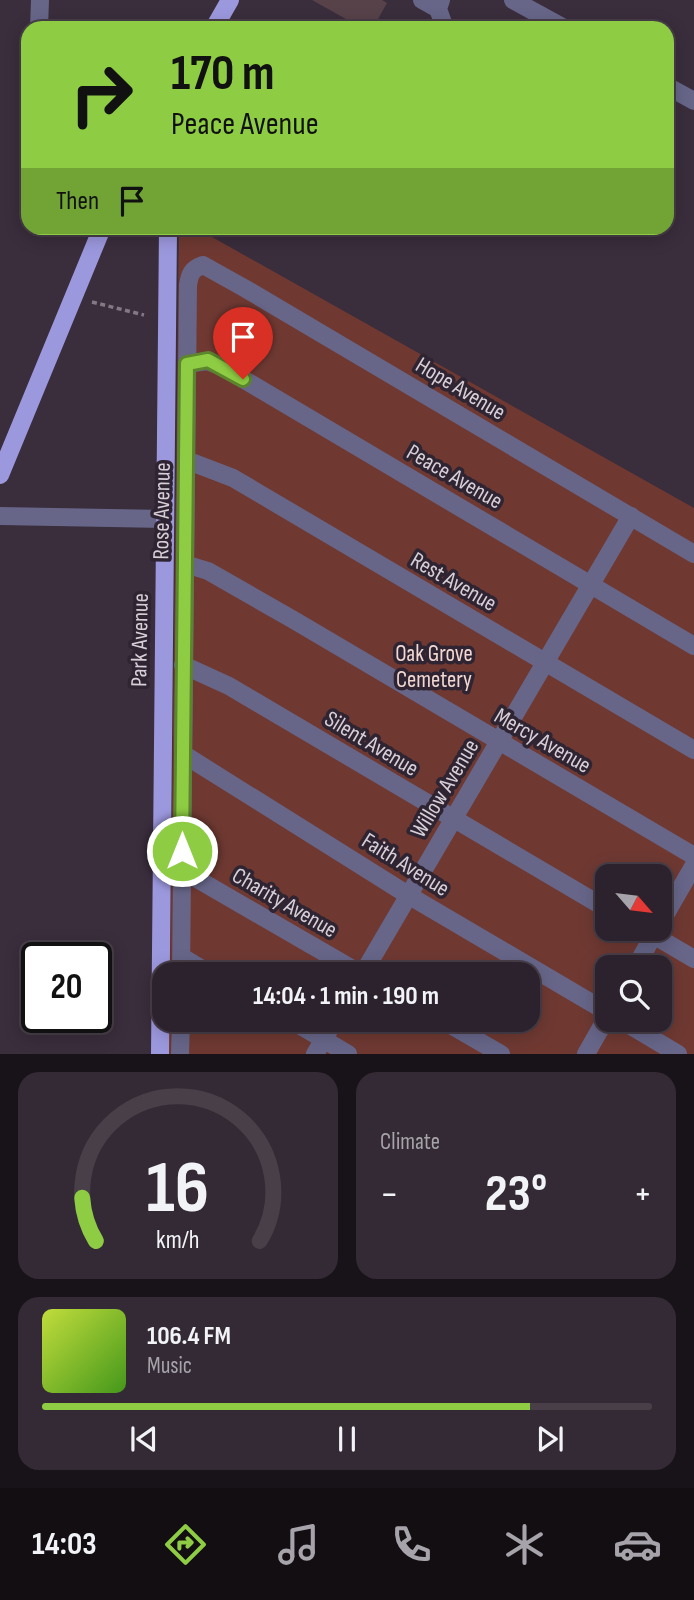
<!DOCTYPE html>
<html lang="en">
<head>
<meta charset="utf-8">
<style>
	:root { --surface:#2c222d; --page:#342a35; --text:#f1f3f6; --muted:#a6a4aa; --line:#483f49; --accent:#8ecd43 }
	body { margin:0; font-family:"Sofia Sans Condensed",sans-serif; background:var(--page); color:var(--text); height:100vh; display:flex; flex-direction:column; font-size:26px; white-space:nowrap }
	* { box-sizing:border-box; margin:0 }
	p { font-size:23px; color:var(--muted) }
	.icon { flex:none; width:38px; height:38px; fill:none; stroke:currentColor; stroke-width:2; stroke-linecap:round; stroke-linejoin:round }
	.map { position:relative; height:1054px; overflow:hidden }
	.side { display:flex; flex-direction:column; gap:18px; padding:18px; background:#181319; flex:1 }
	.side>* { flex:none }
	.hud { position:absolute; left:21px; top:21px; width:653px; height:214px; border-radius:21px; box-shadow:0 4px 18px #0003,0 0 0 2px var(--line); background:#8ecd43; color:#111; overflow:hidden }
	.needle { width:46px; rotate:118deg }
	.tools { position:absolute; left:595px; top:864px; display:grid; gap:14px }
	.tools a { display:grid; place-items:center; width:77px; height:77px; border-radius:14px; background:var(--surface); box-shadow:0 4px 18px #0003,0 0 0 2px var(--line); font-size:35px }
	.speed { position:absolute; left:21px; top:942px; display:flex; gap:14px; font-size:35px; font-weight:700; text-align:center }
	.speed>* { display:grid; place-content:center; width:91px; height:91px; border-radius:50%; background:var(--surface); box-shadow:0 4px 18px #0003,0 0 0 2px var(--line); line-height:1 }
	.speed .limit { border:4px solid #111; border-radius:10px; background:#fff; color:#111 }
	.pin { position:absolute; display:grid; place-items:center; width:60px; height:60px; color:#fff; margin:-72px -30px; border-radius:50% 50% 50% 0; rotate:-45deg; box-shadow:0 0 7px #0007 }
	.pin .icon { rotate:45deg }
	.me { position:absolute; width:77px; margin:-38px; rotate:0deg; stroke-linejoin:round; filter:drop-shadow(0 0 5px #0008) }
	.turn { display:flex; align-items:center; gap:24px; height:147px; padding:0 35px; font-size:32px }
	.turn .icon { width:91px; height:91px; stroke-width:2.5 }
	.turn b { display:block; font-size:49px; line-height:60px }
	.then { display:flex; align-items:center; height:66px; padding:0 35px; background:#0003; gap:14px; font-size:26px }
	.big { font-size:52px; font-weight:700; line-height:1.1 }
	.side .tile { flex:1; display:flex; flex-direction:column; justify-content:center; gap:10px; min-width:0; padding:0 24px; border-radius:21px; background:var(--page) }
	.side .dial { align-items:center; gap:0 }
	.dial svg { height:182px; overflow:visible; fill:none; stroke:var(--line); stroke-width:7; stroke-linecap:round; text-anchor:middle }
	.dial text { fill:var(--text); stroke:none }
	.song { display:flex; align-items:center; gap:21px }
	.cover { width:84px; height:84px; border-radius:10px; background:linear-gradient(135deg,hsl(70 70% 55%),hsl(100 70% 35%)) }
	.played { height:7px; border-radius:4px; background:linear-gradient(90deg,var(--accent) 80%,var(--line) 80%) }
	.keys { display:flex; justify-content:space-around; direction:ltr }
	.heat { display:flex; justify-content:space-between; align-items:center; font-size:38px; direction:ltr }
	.side .tiles { flex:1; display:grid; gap:18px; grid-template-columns:1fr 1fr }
	.tile:last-child { grid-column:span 2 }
	.trip { position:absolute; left:152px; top:962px; width:388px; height:70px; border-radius:21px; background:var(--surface); box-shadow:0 4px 18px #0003,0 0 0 2px var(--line); font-weight:700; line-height:70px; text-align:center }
	.dock { display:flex; height:112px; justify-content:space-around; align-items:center; background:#120e12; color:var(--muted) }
	.dock .icon { width:49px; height:49px }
	.dock .current { color:var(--accent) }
	.dock b { font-size:32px; color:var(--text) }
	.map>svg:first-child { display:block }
	.green { fill:#6f3932; fill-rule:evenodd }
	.building { fill:#57424a }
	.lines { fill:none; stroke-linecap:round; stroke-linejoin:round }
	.path { stroke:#837884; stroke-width:3.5; stroke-dasharray:5 3.5; stroke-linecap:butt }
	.minor { stroke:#676689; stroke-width:18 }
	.major { stroke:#9c98de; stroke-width:18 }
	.route-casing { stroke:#5c852c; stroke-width:18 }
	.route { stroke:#8ecd43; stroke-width:12 }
	.labels { text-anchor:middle; stroke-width:7; stroke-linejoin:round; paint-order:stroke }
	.street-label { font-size:23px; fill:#d7cfd8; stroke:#2f2432 }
	.park-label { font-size:23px; fill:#f2d8d3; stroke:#2f2432 }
</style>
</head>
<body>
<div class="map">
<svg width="694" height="1054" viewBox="0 0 694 1054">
	<rect width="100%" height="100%" fill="#3a2d3c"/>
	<path class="green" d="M179,228h17l498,280v546h-525v-34h359v-45h-358zM607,877h53v52h-53zM607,968h53v52h-53z"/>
	<polygon class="building" points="312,0 382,0 387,3 373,28 362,28"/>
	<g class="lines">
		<polyline class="path" points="92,302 144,315"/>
		<g class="minor">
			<polyline points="422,0 438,9"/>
			<polyline points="441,0 438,9 445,28"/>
			<polyline points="513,0 564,28"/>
			<polyline points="39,28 40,0"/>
			<polyline points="667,86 694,101"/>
			<polyline points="187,364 207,361 221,366 694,646"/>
			<polyline points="186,460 233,478 694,750"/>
			<polyline points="0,516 165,519"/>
			<polyline points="185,564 208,571 292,619 694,856"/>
			<polyline points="183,665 229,686 607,909"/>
			<polyline points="183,754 408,895 607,1012"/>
			<polyline points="182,875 192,876 363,975"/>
			<polyline points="660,924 694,865"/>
			<polyline points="643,929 694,959"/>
			<polyline points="182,957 212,975"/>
			<polyline points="635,968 657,929"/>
			<path d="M181,975l7,-690c2,-12 4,-16 15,-20l43,24 448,265"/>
			<polyline points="362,975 631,516"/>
			<polyline points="291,1020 348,1054"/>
			<polyline points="442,1020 501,1054"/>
			<polyline points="621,1020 678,1054"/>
			<polyline points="180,1054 181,1020"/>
			<polyline points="315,1054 335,1020"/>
			<polyline points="586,1054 607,1017"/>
		</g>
		<g class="major">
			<polyline points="214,28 230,0"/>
			<polyline points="0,475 102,228"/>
			<polyline points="160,1054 168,228"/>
		</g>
	</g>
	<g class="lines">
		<defs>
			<polyline id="route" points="182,851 187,364 208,360 243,379"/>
		</defs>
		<use href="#route" class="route-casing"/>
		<use href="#route" class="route"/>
	</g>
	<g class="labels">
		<g class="street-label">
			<text transform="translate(461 388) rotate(31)" y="8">Hope Avenue</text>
			<text transform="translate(455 476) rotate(30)" y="8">Peace Avenue</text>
			<text transform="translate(161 511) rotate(-89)" y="8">Rose Avenue</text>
			<text transform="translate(454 581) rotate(30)" y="8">Rest Avenue</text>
			<text transform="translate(139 640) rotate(-89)" y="8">Park Avenue</text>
			<text transform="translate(543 740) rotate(30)" y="8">Mercy Avenue</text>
			<text transform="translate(372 743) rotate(31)" y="8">Silent Avenue</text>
			<text transform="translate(444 788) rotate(-59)" y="8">Willow Avenue</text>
			<text transform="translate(406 864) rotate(32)" y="8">Faith Avenue</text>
			<text transform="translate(285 902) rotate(30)" y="8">Charity Avenue</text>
		</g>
		<g class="park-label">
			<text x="434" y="661">Oak Grove<tspan x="434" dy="26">Cemetery</tspan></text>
		</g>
	</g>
</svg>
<div class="tools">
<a><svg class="needle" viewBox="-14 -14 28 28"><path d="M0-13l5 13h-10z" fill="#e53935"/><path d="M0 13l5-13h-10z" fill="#a6a4aa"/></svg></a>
<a><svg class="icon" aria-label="search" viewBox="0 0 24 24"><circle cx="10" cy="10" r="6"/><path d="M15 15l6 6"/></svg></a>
</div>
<div class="speed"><div class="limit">20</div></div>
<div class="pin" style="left:243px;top:379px;background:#d93025"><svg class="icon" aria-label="arrive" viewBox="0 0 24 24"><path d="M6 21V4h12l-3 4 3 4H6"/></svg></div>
<svg class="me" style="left:182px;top:851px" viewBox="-20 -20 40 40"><circle r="17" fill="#8ecd43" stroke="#fff" stroke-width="3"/><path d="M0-11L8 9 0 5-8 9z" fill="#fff"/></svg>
<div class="trip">14:04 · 1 min · 190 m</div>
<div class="hud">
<div class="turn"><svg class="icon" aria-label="right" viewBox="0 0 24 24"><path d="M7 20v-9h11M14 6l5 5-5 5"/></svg><div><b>170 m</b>Peace Avenue</div></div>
<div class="then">Then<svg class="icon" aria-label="arrive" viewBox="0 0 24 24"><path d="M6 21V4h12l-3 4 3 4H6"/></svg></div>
</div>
</div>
<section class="side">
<div class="tiles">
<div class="tile dial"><svg viewBox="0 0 100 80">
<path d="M14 69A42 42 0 1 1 86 69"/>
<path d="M14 69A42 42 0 0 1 8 50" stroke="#8ecd43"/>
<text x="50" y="56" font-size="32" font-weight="700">16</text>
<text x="50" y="72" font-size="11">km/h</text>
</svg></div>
<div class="tile"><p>Climate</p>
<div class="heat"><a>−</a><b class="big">23°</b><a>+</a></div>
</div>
<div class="tile">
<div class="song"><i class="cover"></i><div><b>106.4 FM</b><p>Music</p></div></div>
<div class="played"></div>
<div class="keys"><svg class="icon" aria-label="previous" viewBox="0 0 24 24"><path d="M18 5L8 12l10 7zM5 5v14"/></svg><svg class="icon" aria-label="pause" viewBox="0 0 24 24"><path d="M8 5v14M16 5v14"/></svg><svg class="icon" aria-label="next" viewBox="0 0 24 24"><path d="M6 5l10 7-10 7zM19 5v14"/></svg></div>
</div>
</div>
</section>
<nav class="dock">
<b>14:03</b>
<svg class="icon current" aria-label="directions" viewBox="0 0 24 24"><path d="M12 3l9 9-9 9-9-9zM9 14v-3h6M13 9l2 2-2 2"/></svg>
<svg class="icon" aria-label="music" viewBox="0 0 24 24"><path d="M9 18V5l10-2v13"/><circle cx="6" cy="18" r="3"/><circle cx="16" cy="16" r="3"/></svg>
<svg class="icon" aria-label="phone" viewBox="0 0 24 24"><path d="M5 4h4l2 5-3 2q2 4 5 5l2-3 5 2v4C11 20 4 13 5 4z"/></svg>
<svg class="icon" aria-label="climate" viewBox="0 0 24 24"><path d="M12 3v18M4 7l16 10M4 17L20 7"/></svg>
<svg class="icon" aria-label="car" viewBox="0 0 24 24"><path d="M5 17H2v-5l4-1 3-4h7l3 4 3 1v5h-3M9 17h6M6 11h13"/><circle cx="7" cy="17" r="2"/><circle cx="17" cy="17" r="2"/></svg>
</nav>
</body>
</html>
